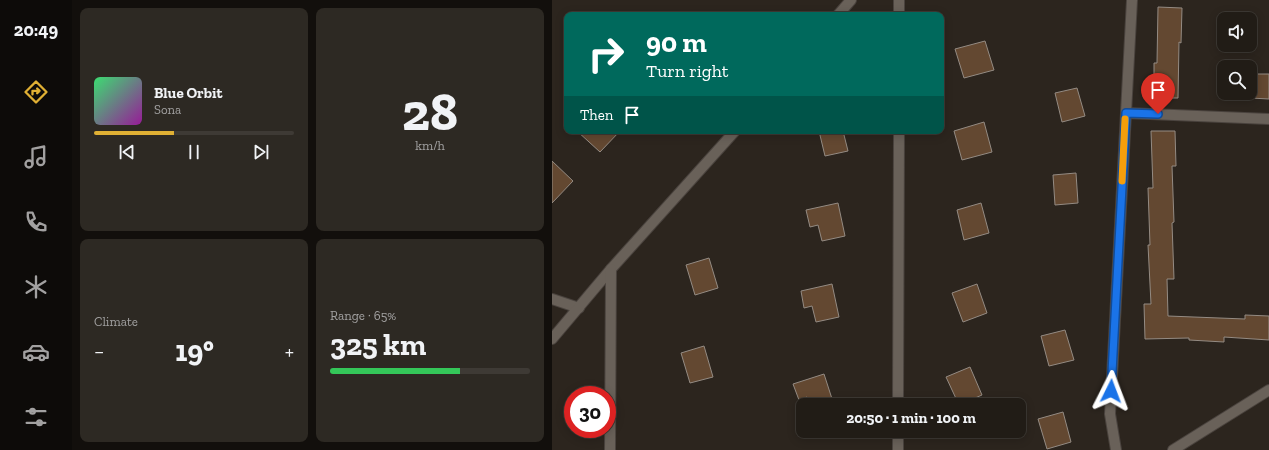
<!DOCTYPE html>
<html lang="en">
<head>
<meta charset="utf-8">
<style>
	:root { --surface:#211c16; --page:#2d2923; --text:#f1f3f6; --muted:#a2a1a1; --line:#3e3a35; --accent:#e0b034 }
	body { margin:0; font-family:"Zilla Slab",serif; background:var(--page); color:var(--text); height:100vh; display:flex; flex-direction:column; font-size:15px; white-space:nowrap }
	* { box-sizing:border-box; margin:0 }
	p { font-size:13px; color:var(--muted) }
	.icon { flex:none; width:22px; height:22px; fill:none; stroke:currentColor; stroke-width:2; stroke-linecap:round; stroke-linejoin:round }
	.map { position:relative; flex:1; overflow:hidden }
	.details { display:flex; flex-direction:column; gap:8px; padding:8px; background:#120f0c; width:480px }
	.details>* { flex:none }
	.top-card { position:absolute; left:12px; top:12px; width:380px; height:122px; border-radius:8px; box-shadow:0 2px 10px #0003,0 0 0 1px var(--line); background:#00695c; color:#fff; overflow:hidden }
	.buttons { position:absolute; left:665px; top:12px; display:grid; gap:8px }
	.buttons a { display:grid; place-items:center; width:40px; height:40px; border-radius:8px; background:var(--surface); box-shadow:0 2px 10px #0003,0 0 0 1px var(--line); font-size:20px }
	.speed { position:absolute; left:12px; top:386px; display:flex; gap:8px; font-size:20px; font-weight:700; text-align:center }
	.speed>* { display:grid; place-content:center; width:52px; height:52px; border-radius:50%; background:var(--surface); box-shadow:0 2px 10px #0003,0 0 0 1px var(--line); line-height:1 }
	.speed .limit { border:6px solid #d22; background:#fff; color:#111 }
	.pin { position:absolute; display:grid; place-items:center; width:34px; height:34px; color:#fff; margin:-41px -17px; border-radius:50% 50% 50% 0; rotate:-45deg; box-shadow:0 0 4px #0007 }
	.pin .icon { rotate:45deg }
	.me { position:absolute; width:44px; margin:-22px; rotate:3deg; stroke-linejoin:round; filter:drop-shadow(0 0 3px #0008) }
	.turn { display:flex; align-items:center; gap:14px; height:84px; padding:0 16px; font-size:18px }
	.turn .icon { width:52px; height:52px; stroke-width:2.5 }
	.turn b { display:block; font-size:28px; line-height:34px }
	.then { display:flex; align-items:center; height:38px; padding:0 16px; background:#0003; gap:8px; font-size:15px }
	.big { font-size:30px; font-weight:800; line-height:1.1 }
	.details .widget { flex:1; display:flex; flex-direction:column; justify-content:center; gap:6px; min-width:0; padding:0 14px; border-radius:8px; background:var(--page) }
	.details .dial { align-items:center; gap:0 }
	.dial b { font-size:52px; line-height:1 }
	.song { display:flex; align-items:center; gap:12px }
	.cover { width:48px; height:48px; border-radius:6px; background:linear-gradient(135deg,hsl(140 70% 55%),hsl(300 70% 35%)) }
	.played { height:4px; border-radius:2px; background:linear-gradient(90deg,var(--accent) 40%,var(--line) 40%) }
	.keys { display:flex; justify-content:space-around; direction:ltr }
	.heat { display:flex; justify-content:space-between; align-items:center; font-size:22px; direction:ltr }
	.charge { height:6px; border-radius:3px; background:linear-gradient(90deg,#34c759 65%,var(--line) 0) }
	.details .tiles { flex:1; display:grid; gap:8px; grid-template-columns:repeat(2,1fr) }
	.trip { position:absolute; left:244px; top:398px; width:230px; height:40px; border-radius:8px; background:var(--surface); box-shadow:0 2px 10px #0003,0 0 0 1px var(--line); font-weight:800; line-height:40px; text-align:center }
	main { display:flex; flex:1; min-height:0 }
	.menu { display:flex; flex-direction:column; width:72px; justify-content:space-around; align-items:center; background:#0d0b09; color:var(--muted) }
	.menu .icon { width:28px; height:28px }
	.menu .selected { color:var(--accent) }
	.menu b { font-size:18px; color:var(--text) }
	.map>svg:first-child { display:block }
	.building { fill:#634831; stroke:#948b83 }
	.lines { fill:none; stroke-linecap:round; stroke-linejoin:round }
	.street-casing { stroke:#4a433e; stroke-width:12 }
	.street { stroke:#696159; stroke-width:10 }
	.route-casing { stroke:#114b97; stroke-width:10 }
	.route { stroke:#1a73e8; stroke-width:7 }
	.slow { stroke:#f59e0b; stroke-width:7 }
</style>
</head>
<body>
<main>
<nav class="menu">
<b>20:49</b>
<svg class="icon selected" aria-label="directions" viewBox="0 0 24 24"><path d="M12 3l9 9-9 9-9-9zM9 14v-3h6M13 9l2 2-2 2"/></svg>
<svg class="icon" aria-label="music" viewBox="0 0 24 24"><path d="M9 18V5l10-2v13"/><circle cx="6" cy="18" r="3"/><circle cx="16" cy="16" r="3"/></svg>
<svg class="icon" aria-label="phone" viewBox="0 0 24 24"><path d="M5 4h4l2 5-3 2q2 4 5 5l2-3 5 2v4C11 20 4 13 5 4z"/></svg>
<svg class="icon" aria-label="climate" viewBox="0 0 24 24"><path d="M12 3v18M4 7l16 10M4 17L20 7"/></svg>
<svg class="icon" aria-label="car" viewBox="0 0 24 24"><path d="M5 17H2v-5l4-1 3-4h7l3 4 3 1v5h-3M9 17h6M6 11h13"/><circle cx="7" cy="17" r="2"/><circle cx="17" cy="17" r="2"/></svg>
<svg class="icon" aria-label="filters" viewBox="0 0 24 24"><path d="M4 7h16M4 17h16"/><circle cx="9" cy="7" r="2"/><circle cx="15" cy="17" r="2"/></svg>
</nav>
<section class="details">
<div class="tiles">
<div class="widget">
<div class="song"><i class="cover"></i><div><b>Blue Orbit</b><p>Sona</p></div></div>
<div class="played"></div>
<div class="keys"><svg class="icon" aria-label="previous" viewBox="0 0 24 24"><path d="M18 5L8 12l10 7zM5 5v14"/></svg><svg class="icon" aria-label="pause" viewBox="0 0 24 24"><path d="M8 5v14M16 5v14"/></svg><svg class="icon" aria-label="next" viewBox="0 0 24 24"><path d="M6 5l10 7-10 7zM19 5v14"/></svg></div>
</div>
<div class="widget dial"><b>28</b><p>km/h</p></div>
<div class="widget"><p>Climate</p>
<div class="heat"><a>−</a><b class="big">19°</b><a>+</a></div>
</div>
<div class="widget"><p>Range · 65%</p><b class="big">325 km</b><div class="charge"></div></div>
</div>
</section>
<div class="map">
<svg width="717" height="450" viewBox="0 0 717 450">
	<rect width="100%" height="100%" fill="#2c251e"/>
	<g class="building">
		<polygon points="606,7 630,8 629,43 627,42 626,98 602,98 602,63 605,63"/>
		<polygon points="433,41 442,70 412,78 403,49"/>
		<polygon points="698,74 717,74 717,99 698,98"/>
		<polygon points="525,88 533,116 510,122 503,93"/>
		<polygon points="432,122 440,152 410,160 402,131"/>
		<polygon points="25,131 68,131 48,152"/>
		<polygon points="267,131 291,131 296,151 273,156"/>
		<polygon points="599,131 623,131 624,166 620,166 622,222 620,223 622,279 615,279 616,316 693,319 693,315 717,316 717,340 672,337 672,342 637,340 637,338 593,339 592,304 599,304 596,245 598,245 596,188 601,188"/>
		<polygon points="0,161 21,181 0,203"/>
		<polygon points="524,173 526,203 503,205 501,175"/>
		<polygon points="286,203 293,236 270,241 266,225 258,227 254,210"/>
		<polygon points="429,203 437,233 412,240 405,210"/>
		<polygon points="157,258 166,288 143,295 134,265"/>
		<polygon points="280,284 287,317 264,322 260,306 252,308 249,291"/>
		<polygon points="425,284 435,313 411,322 400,293"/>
		<polygon points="513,330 522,360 497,366 489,336"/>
		<polygon points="152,346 161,377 138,383 129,353"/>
		<polygon points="418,367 430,395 407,405 394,377"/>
		<polygon points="272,374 282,405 257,405 255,397 247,400 241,384"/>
		<polygon points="511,412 519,442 495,449 486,419"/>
	</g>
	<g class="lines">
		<defs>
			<g id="street">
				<polyline points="286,15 299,0"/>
				<polyline points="347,15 347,0"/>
				<polyline points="574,113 717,119"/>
				<polyline points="0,299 27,308"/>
				<polyline points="0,339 59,269 183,131"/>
				<polyline points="346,405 347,131"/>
				<polyline points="58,450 59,269"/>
				<polyline points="346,450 346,431"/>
				<polyline points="564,450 558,414 580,0"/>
				<polyline points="621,450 717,390"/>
			</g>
		</defs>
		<use href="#street" class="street-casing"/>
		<use href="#street" class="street"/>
	</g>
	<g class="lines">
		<defs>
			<polyline id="route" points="559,391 574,113 606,114"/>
		</defs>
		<use href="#route" class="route-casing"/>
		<use href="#route" class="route"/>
		<polyline class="slow" points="570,181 573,119"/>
	</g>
</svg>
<div class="buttons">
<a><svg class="icon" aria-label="sound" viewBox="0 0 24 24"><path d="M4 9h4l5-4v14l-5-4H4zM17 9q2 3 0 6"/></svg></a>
<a><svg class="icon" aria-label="search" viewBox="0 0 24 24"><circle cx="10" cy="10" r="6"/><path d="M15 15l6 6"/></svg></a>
</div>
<div class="speed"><div class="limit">30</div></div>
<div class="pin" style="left:606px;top:114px;background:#d93025"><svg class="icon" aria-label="arrive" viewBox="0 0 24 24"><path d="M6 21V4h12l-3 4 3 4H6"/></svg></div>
<svg class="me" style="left:559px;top:391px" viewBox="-20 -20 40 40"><path d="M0-17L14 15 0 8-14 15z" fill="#1a73e8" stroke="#fff" stroke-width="4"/></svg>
<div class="trip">20:50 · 1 min · 100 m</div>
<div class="top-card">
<div class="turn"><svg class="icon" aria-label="right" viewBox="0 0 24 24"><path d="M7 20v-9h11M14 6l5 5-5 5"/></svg><div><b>90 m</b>Turn right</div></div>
<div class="then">Then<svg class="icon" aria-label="arrive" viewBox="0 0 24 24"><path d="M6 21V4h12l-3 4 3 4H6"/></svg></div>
</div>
</div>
</main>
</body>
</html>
